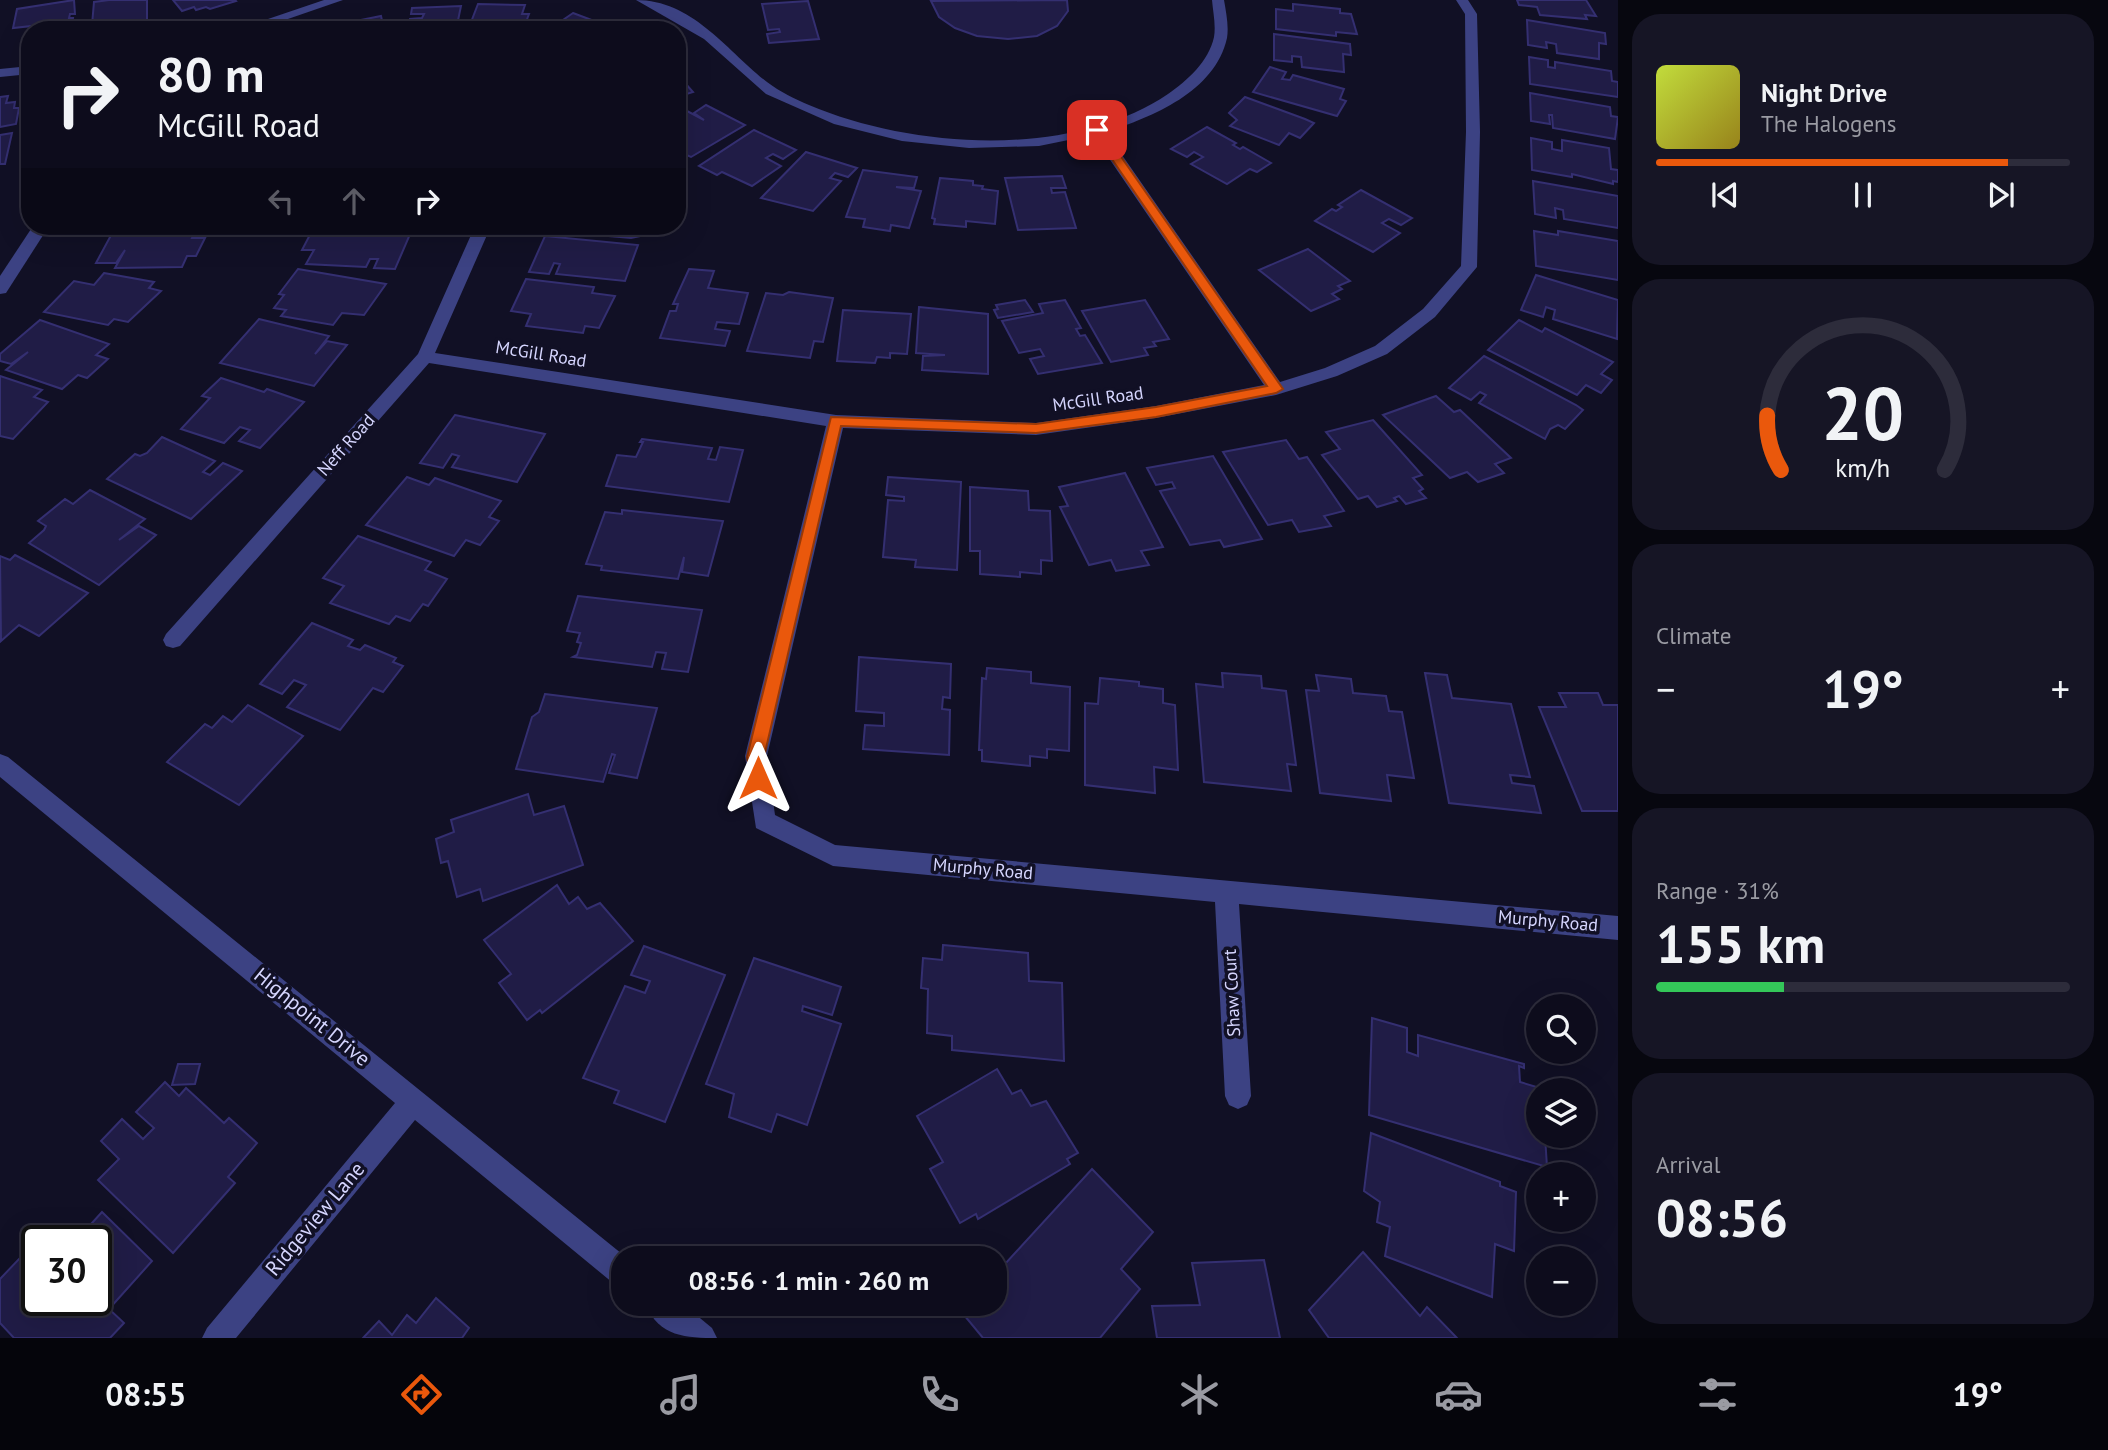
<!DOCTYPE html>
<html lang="en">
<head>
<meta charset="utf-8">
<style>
	:root { --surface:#0d0c1c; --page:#161525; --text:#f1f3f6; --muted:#9a9ba3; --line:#2d2c3b; --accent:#ea580c }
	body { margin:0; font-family:"PT Sans",sans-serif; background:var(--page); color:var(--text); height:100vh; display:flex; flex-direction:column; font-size:26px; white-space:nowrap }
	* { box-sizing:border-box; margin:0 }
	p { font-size:23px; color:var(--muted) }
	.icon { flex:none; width:38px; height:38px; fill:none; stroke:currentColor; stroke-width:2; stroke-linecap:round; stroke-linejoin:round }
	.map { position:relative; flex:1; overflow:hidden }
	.sheet { display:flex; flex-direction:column; gap:14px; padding:14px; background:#07070f; width:490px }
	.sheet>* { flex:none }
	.guide { position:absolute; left:21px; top:21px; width:665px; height:214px; border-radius:28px; box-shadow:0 7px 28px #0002,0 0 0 2px var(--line); background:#0d0c1c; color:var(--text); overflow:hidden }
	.fabs { position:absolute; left:1526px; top:994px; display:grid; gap:14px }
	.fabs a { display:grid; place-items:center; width:70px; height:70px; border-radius:50%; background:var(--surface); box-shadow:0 7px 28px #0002,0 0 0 2px var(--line); font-size:35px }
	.speed { position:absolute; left:21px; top:1225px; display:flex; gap:14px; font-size:35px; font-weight:700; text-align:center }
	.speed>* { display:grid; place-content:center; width:91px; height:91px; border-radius:50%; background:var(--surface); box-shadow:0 7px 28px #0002,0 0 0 2px var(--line); line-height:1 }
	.speed .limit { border:4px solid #111; border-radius:10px; background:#fff; color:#111 }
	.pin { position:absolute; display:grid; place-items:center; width:60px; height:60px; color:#fff; margin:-30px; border-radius:14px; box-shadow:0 4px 10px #0006 }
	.me { position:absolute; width:77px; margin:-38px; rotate:0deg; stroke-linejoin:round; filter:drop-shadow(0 0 5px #0008) }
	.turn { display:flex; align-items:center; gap:24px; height:147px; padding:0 21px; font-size:32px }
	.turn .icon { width:91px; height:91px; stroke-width:2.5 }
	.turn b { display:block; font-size:49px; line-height:60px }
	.lanes { display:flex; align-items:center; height:66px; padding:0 21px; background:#0003; justify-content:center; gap:35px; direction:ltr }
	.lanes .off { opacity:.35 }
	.big { font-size:52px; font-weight:600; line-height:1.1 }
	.sheet .tile { flex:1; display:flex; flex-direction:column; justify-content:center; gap:10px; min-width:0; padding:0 24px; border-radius:28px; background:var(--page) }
	.sheet .dial { align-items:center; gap:0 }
	.dial svg { height:182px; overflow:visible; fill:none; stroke:var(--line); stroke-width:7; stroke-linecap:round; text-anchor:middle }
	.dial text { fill:var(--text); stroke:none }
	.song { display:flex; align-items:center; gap:21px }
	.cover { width:84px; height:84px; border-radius:10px; background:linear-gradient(135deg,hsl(70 70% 55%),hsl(50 70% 35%)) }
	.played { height:7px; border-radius:4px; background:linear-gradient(90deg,var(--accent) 85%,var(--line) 85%) }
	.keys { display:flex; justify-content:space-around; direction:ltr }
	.heat { display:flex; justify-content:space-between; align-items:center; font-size:38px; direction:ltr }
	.charge { height:10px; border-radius:5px; background:linear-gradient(90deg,#34c759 31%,var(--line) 0) }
	.trip { position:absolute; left:611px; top:1246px; width:396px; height:70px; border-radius:28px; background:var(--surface); box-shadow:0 7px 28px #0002,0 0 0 2px var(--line); font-weight:600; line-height:70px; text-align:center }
	.dock { display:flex; height:112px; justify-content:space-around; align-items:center; background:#05050b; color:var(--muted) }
	.dock .icon { width:49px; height:49px }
	.dock .selected { color:var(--accent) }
	.dock b { font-size:32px; color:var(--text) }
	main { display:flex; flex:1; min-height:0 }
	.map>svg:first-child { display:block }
	.building { fill:#201c46; stroke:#342f71; stroke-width:2 }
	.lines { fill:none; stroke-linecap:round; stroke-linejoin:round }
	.minor { fill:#3c4283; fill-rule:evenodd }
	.route { fill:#ea580c; stroke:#983908; stroke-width:2 }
	.labels { text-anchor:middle; stroke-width:7; stroke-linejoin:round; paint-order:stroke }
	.street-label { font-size:18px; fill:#d5d5fe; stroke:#111025 }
	.near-street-label { font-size:21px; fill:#d5d5fe; stroke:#111025 }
</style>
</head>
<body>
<main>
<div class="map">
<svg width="1618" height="1338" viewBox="0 0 1618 1338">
	<rect width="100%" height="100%" fill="#111025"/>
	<g class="building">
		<polygon points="74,0 75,14 70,14 69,18 73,18 71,30 31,30 32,26 13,28 17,9"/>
		<polygon points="109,0 147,0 147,23 117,27 117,24 109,22 92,25 94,2"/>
		<polygon points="173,0 235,0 236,1 210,9 206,7 196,10 194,7 182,11"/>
		<polygon points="1067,0 1068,11 1057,26 1037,36 1008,39 977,36 955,28 939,17 931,1"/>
		<polygon points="1517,0 1586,0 1596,16 1585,15 1587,19 1540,15 1537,7 1519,5"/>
		<polygon points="808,1 819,39 769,43 767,34 780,32 779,29 768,30 762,4"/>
		<polygon points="478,4 525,5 522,14 529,14 523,30 468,30"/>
		<polygon points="1293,4 1340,9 1340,13 1351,14 1357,34 1336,32 1336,36 1276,29 1276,9 1293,11"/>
		<polygon points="461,6 456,30 408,30 410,19 422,18 424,14 411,14 412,8"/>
		<polygon points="573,13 610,27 607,30 549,30 559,23 568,26 572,23 563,20"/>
		<polygon points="381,16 384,30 332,30 331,26"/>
		<polygon points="1527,20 1605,33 1606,44 1599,43 1599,59 1557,53 1556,44 1546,42 1547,48 1528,45"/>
		<polygon points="1274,34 1350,44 1351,55 1343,54 1344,72 1302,67 1301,57 1292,56 1292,62 1274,60"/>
		<polygon points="1529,57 1548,60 1548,67 1555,68 1555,62 1611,71 1612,81 1618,82 1618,97 1530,84"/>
		<polygon points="1270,67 1286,72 1282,79 1290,80 1293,75 1344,89 1340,99 1346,101 1337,116 1253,92"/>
		<polygon points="677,74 693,92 677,97"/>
		<polygon points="1530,93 1610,107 1611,116 1618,117 1615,139 1553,128 1552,115 1549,115 1550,124 1531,121"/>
		<polygon points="8,96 6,103 15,102 14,108 19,108 16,124 0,127 0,97"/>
		<polygon points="1245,97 1305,119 1314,123 1300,138 1289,133 1279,145 1230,126 1237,120 1229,113"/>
		<polygon points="706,105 745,125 691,157 677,151 677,117 687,111 704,120 694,113"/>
		<polygon points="1207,127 1236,143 1233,145 1240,149 1243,147 1271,163 1257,172 1250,169 1227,184 1191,164 1203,157 1194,152 1187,157 1171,149"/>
		<polygon points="754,130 796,150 783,159 773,154 766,158 781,166 752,186 722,172 717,175 699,166"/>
		<polygon points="12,133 5,164 0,164 0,135"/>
		<polygon points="1531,138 1552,142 1552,149 1562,151 1562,140 1609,148 1611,169 1618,170 1618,182 1613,181 1613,184 1572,174 1572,177 1532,170"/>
		<polygon points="806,152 857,168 848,177 835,173 830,178 841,181 813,211 761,198"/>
		<polygon points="863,170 917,177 914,188 896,187 921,191 909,228 891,225 890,231 863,227 865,219 846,217"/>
		<polygon points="1062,176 1066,188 1051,188 1052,193 1065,192 1076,228 1018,230 1005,178"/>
		<polygon points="940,178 973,181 973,185 983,186 982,189 998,191 995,224 966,221 966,227 934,224 935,219 932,218"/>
		<polygon points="1533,181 1618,196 1618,228 1564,219 1563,210 1555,208 1556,218 1535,214"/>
		<polygon points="1361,190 1412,218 1401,225 1389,219 1382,223 1400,233 1373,252 1315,221 1332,209 1336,211 1342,207 1338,205"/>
		<polygon points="116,226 197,227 192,238 205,238 196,256 187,256 182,267 115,268 125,250 116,263 96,263"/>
		<polygon points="564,226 645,226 641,236 631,238 561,232"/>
		<polygon points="314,227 411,232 395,269 374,268 378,259 370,259 366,267 306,264 314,250 302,250"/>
		<polygon points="1534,231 1558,235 1558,231 1618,241 1618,280 1536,266"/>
		<polygon points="545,236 638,245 625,281 556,274 560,264 554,263 549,274 529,272"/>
		<polygon points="1308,249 1350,281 1338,286 1342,289 1332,294 1339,299 1311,311 1259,270"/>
		<polygon points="298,269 386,284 364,315 342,313 333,325 281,316 286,310 274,308 284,295 279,294"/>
		<polygon points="689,269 714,271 708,288 748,293 739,324 717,322 715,329 730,331 725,346 660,338 670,311 676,311 678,304 673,304"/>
		<polygon points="104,273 154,282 149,288 161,291 128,322 114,319 108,325 44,312 74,281 94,285"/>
		<polygon points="1536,275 1618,300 1617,339 1553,319 1555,310 1546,307 1543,317 1521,310"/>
		<polygon points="526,279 594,287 592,293 615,296 599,328 585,326 583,333 526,326 531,314 511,311"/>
		<polygon points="789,292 833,298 823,342 814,341 810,358 747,351 766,293 783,295"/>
		<polygon points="1025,300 1033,312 998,318 994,310 998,309 996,305"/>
		<polygon points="1065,300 1081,328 1076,329 1080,336 1085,335 1102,363 1038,374 1030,359 1044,356 1040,349 1019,353 1002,321 1043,313 1039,304"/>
		<polygon points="1145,300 1169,339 1153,342 1156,346 1144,348 1148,355 1111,362 1082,311"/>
		<polygon points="919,307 988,314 988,374 922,370 923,356 945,355 916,353"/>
		<polygon points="843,310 911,314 907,354 890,353 890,358 877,357 875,363 837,361"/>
		<polygon points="259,319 329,336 315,354 327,341 347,345 314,386 220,363"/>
		<polygon points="40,320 109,344 96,355 108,359 87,378 78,375 62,389 6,370 28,352 11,364 0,361 0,354"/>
		<polygon points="1519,320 1542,332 1545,328 1613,362 1601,374 1612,380 1601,393 1586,385 1577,395 1488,350"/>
		<polygon points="1484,356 1576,405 1583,410 1565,429 1558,425 1550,429 1545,439 1479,403 1486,395 1480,392 1471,400 1449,388"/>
		<polygon points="0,376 42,390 34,397 48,402 13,439 0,436"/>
		<polygon points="221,378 264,392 267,389 304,402 260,448 239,441 250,430 240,427 224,443 181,429 210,398 202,396"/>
		<polygon points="1436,396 1454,412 1460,410 1511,458 1495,464 1504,473 1478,482 1467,472 1450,478 1383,415"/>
		<polygon points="455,415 545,434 517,482 452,467 459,456 452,454 443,468 420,463"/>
		<polygon points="1373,420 1422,475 1413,478 1423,489 1419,491 1426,498 1406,504 1399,496 1394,498 1397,501 1377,507 1368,496 1358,499 1322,455 1340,449 1326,432"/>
		<polygon points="162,437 215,461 203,472 210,475 223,463 242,471 191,519 107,479 135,454 140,456 147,453"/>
		<polygon points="642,439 712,448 708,459 716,460 720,447 743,450 729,502 606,486 617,455 636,457 643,442 640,442"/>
		<polygon points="1286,440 1299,459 1307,457 1344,511 1324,516 1331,526 1299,532 1292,520 1268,525 1223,452"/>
		<polygon points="1213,456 1262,539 1224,547 1220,540 1190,545 1160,491 1175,488 1172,482 1156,485 1147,468"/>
		<polygon points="1125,473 1163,547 1141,551 1149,565 1116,571 1111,560 1089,565 1060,507 1068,506 1059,487"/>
		<polygon points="407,477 429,485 435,478 501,501 489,517 499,521 480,545 466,540 454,556 366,525"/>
		<polygon points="888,477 961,482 957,570 915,567 916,560 883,557 888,500 904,501 904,497 886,495"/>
		<polygon points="970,487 1028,491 1029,510 1050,511 1052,561 1041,560 1041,574 1020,572 1020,577 980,574 980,551 970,551"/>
		<polygon points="90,490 145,519 119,540 139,526 156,535 99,585 29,543 44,530 46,526 38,521 65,499 73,504"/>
		<polygon points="622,510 723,521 708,576 682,572 684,557 678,579 601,570 602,566 586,564 605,512 622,514"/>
		<polygon points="358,536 431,562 425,570 447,579 428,606 423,604 410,621 396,616 389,624 330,603 344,586 323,578"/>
		<polygon points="15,555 88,593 39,636 19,625 1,641 0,556 10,560"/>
		<polygon points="578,596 702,610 688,672 662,669 666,653 656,652 652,667 573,657 577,655 581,643 577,642 580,633 567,631"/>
		<polygon points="312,623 353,640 348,646 360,650 365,645 396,658 393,662 403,666 383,692 373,688 340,730 287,707 306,685 294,680 282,694 260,684"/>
		<polygon points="859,657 951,664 950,698 943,697 942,709 950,710 949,755 863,749 865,725 884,726 884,713 856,711"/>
		<polygon points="987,668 1031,672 1031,683 1070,687 1069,751 1047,749 1047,758 1030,756 1030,766 982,761 982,750 979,750 982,678 986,679"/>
		<polygon points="1222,673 1261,676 1262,688 1286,691 1296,765 1287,764 1291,791 1204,782 1196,684 1223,687"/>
		<polygon points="1425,673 1447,675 1452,698 1511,704 1530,777 1510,775 1512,783 1534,786 1541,813 1449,803"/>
		<polygon points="1316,675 1351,679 1353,693 1386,696 1389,711 1402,712 1414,778 1387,775 1391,801 1320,793 1306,690 1319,691"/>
		<polygon points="1100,678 1139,682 1139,686 1163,689 1163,703 1175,705 1178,770 1154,767 1155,793 1085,785 1085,703 1098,704"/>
		<polygon points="1559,693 1598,693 1603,705 1618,705 1618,811 1582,811 1539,707 1566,707"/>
		<polygon points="545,694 657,708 637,778 609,773 615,755 612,754 603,782 516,769 532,717 539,712"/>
		<polygon points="248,705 303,736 239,805 167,762 205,724 212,728 223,716 232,722"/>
		<polygon points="528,794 534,815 564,806 583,865 483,901 480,889 457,897 448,861 441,863 436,839 454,832 451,820"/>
		<polygon points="557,885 569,904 578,897 587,909 600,903 633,941 542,1013 540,1010 527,1020 499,983 511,974 484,940"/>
		<polygon points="943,945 1028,953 1029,981 1062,983 1064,1061 952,1050 952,1036 927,1033 928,989 921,988 923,958 942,960"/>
		<polygon points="644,946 725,975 665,1122 614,1103 619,1091 583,1078 625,986 645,993 650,981 631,975"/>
		<polygon points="754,958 841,987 832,1015 803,1006 802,1011 841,1024 807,1125 777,1114 771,1132 729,1117 734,1094 706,1084"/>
		<polygon points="1372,1018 1407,1028 1407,1052 1418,1056 1418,1035 1524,1064 1524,1068 1519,1066 1520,1082 1543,1089 1538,1090 1538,1136 1545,1136 1547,1167 1369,1115"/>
		<polygon points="178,1064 200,1064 195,1084 172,1085"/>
		<polygon points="997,1069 1012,1094 1021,1090 1031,1106 1046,1101 1078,1153 1067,1159 1070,1164 978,1219 976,1214 960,1223 930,1169 943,1162 917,1116"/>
		<polygon points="165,1082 179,1096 186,1088 224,1123 229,1118 257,1143 228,1177 235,1183 173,1253 98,1180 119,1159 101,1141 122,1119 143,1139 154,1128 136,1112"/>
		<polygon points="1371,1133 1500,1182 1500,1186 1516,1192 1514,1251 1495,1244 1492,1297 1385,1256 1390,1227 1377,1222 1380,1202 1364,1191"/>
		<polygon points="1092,1169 1153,1232 1121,1269 1140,1289 1100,1338 983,1338 964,1315 974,1304 994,1304 994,1276"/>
		<polygon points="102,1212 152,1261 109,1309 124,1323 110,1338 14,1338 0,1323 0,1279 39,1238 37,1300 96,1300 96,1241 64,1241 76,1228 82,1234"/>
		<polygon points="1363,1252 1420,1316 1427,1307 1457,1338 1329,1338 1309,1310"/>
		<polygon points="1264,1260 1280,1338 1157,1338 1152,1306 1200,1305 1192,1263"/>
		<polygon points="436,1298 469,1328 462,1338 363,1338 379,1321 392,1335 407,1315 416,1323"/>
	</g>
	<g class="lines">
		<g class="minor">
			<polygon points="324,0 343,0 256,30 236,30"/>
			<path d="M636,0c57,0 91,51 131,82 13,10 28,17 42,23 104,44 263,54 359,-11 19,-13 41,-33 46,-57 2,-12 -1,-25 -2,-37h12c2,12 5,26 3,38 -12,54 -75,79 -121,94l174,250 45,-14 50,-22 48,-37 38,-43 5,-134 -1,-118 -9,-14h12l9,14 3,118 -3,135 -42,50 -48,37 -50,22 -61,19 -120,23 -120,17 -193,-7 -76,328 8,59 60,30 783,71v24l-379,-36 12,192 -4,9 -9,4 -9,-4 -4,-9 -10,-194 -382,-36 -77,-38 -11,-72 81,-330 -397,-63 -249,283 -7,2 -7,-2 -3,-6 3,-6 252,-280 57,-128h16l-56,127 401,62 200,8 120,-17 108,-21 -171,-250 -54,11 -70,2 -67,-7 -68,-17 -68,-30 -62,-55z"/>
			<polygon points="30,66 30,74 0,77 0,69"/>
			<polygon points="33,226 49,226 6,293 0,294 0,276"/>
			<polygon points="0,754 8,757 627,1258 623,1258 623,1287 613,1283 415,1120 236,1338 202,1338 207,1328 395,1103 0,777"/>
			<path d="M646,1304h37l29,24 5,10c-30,0 -59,-1 -71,-34z"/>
		</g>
	</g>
	<polygon class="route" points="1097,127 1101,128 1283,389 1276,393 1156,417 1036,433 841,426 764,757 767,778 758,785 752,783 747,757 831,417 1036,424 1156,407 1267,386 1092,130"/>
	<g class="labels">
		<g class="street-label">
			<text transform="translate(541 354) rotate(9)" y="6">McGill Road</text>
			<text transform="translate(1098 399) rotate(-8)" y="6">McGill Road</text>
			<text transform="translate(346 445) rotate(-48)" y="6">Neff Road</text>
			<text transform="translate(983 869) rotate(5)" y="6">Murphy Road</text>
			<text transform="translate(1548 921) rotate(5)" y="6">Murphy Road</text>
			<text transform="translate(1232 993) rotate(-93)" y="6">Shaw Court</text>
		</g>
		<g class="near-street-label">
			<text transform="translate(312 1017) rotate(39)" y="7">Highpoint Drive</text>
			<text transform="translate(315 1219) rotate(-50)" y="7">Ridgeview Lane</text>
		</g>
	</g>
</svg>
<div class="fabs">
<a><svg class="icon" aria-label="search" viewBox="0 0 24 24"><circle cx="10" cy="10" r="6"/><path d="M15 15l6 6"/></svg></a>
<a><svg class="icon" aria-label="layers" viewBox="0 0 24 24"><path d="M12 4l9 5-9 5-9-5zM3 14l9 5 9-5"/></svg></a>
<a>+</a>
<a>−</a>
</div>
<div class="speed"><div class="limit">30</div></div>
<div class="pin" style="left:1097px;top:130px;background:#d93025"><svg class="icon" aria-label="arrive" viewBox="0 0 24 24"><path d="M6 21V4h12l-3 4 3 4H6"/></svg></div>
<svg class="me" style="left:758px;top:778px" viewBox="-20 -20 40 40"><path d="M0-17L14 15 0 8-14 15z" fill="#ea580c" stroke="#fff" stroke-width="4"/></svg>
<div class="trip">08:56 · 1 min · 260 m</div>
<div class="guide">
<div class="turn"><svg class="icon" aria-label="right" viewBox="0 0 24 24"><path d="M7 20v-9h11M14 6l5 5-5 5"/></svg><div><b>80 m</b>McGill Road</div></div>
<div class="lanes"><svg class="icon off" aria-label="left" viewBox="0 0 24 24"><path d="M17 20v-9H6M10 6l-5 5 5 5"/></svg><svg class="icon off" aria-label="ahead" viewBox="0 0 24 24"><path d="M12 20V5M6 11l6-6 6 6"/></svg><svg class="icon" aria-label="right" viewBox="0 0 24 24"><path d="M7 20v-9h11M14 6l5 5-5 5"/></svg></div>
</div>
</div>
<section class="sheet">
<div class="tile">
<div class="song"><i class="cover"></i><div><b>Night Drive</b><p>The Halogens</p></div></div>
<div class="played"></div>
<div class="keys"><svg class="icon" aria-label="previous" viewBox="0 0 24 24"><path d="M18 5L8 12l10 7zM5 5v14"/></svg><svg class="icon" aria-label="pause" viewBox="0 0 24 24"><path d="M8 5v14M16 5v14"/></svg><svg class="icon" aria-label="next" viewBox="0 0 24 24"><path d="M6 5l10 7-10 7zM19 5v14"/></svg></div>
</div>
<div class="tile dial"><svg viewBox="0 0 100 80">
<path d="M14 69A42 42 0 1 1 86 69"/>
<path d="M14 69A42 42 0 0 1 8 45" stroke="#ea580c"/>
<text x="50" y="56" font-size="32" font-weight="700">20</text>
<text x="50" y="72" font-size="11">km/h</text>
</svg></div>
<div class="tile"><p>Climate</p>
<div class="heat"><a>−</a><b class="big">19°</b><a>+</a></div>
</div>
<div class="tile"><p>Range · 31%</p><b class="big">155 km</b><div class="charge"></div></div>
<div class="tile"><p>Arrival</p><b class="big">08:56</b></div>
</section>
</main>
<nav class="dock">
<b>08:55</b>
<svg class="icon selected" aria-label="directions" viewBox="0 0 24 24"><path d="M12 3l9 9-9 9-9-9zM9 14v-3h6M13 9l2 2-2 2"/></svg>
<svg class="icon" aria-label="music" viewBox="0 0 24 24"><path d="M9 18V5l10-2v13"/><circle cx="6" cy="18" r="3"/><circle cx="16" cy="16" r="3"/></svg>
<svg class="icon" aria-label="phone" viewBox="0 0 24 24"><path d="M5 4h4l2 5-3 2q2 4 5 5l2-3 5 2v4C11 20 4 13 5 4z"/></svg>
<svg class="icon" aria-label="climate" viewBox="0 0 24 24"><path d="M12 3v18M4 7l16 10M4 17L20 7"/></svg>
<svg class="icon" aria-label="car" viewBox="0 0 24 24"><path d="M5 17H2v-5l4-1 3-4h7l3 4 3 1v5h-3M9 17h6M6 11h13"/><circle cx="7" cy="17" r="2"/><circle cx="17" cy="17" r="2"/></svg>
<svg class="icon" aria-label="filters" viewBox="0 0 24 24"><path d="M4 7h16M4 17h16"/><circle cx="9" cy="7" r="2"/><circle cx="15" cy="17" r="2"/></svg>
<b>19°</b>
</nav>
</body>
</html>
